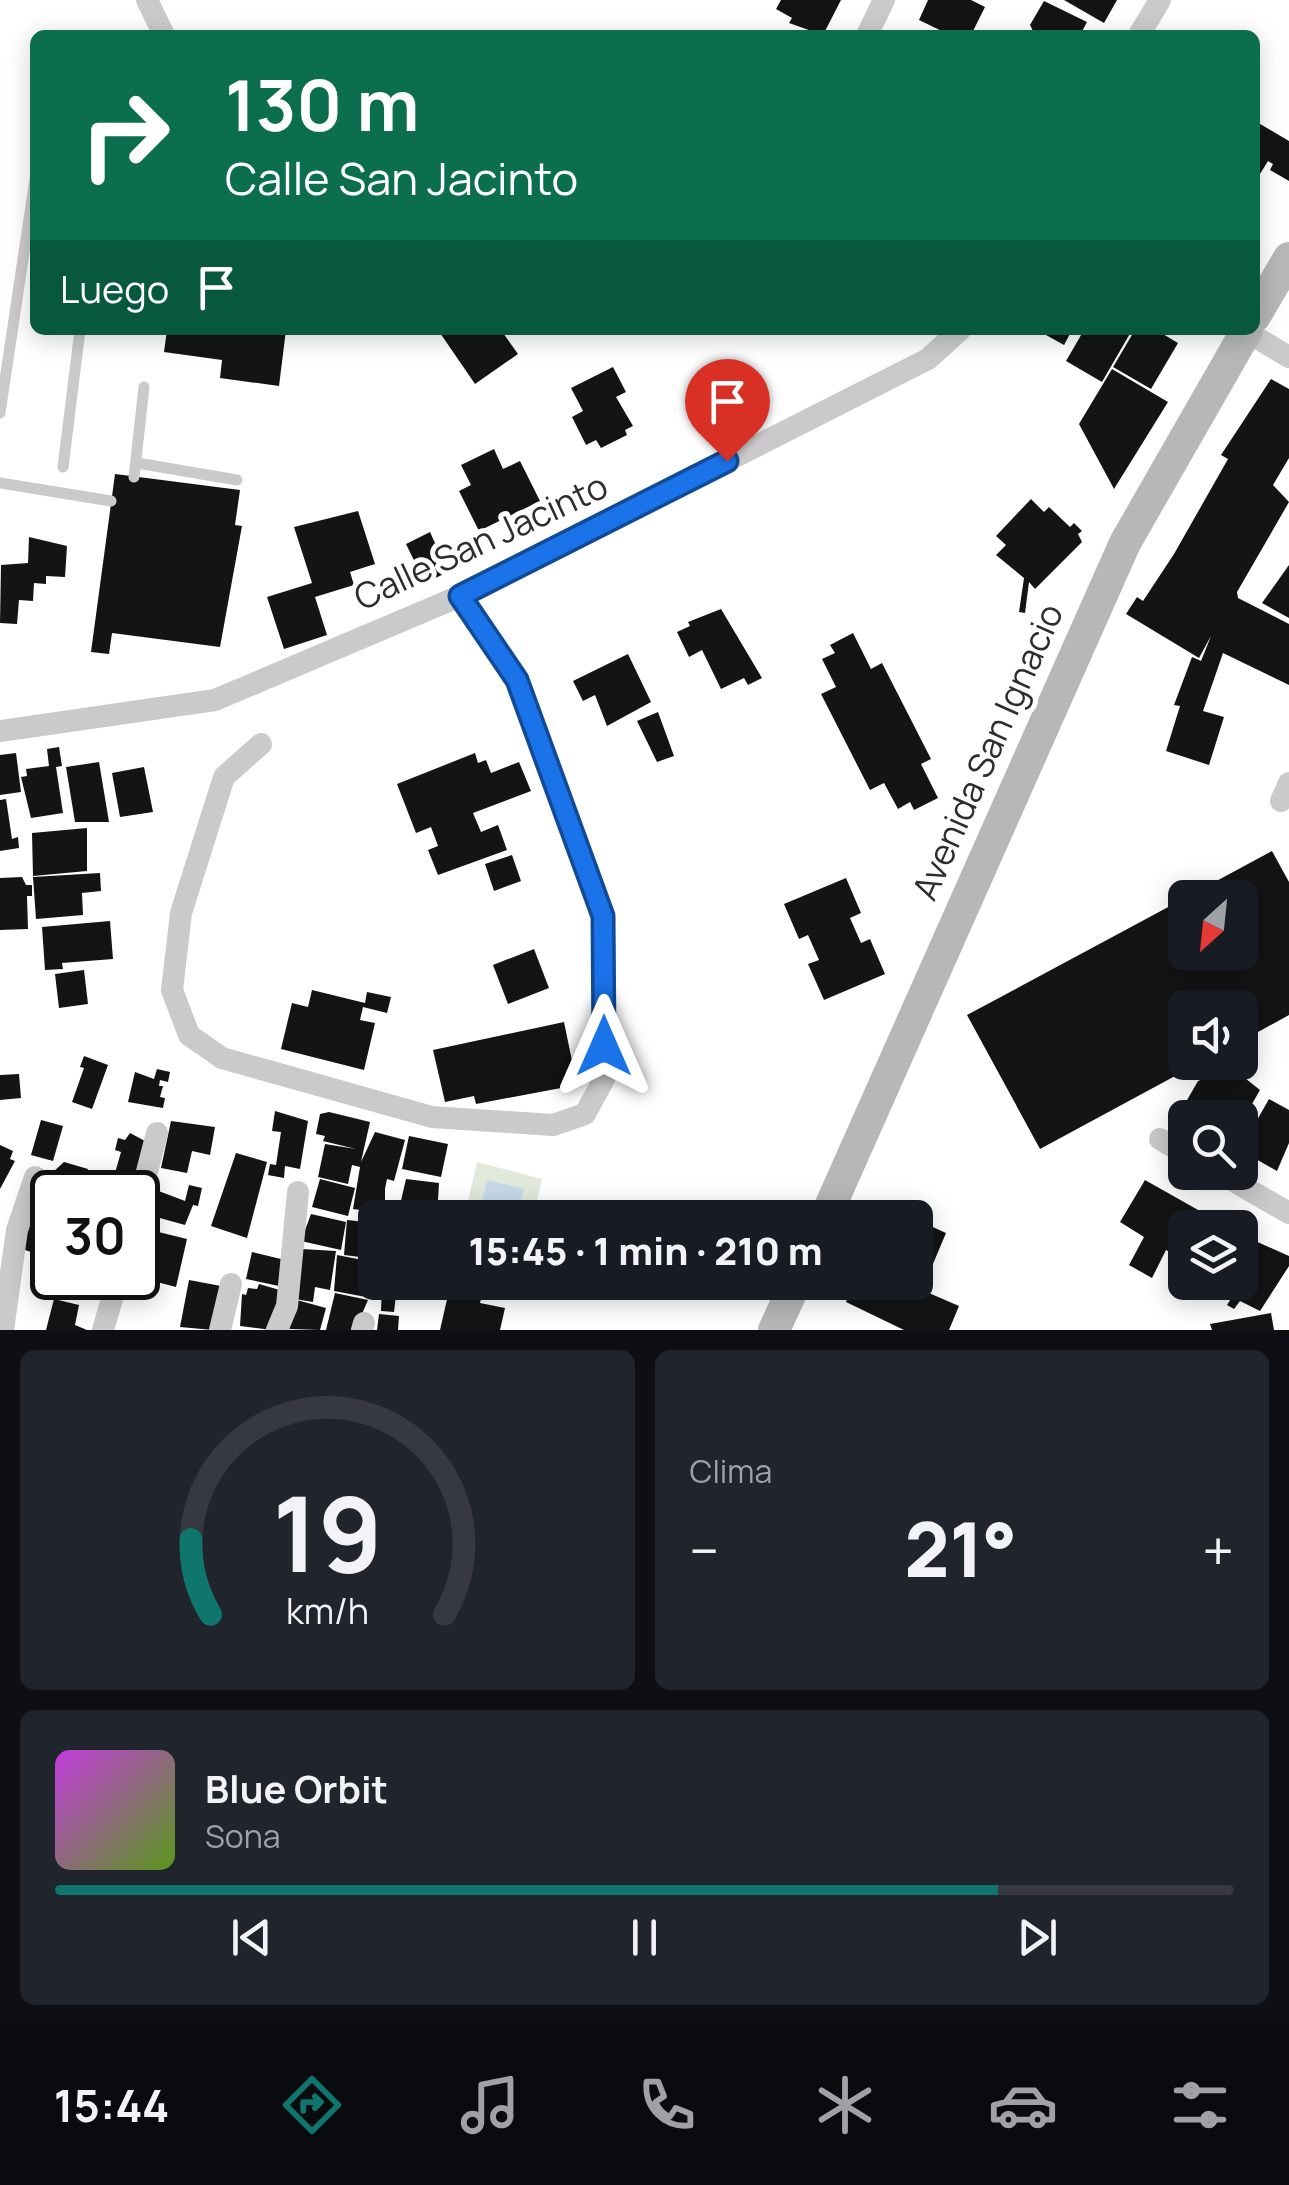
<!DOCTYPE html>
<html lang="es">
<head>
<meta charset="utf-8">
<style>
	:root { --surface:#171b24; --page:#20242c; --text:#f1f3f6; --muted:#9ea1a6; --line:#363941; --accent:#0f766e }
	body { margin:0; font-family:Manrope,sans-serif; background:var(--page); color:var(--text); height:100vh; display:flex; flex-direction:column; font-size:38px; white-space:nowrap }
	* { box-sizing:border-box; margin:0 }
	p { font-size:32px; color:var(--muted) }
	.icon { flex:none; width:55px; height:55px; fill:none; stroke:currentColor; stroke-width:2; stroke-linecap:round; stroke-linejoin:round }
	.map { position:relative; height:1330px; overflow:hidden }
	.side { display:flex; flex-direction:column; gap:20px; padding:20px; background:#0d0f14; flex:1 }
	.side>* { flex:none }
	.hud { position:absolute; left:30px; top:30px; width:1230px; height:305px; border-radius:15px; box-shadow:0 5px 25px #0003; background:#0b6e4f; color:#fff; overflow:hidden }
	.needle { width:65px; rotate:207deg }
	.tools { position:absolute; left:1168px; top:880px; display:grid; gap:20px }
	.tools a { display:grid; place-items:center; width:90px; height:90px; border-radius:15px; background:var(--surface); box-shadow:0 5px 25px #0003; font-size:50px }
	.speed { position:absolute; left:30px; top:1170px; display:flex; gap:20px; font-size:50px; font-weight:700; text-align:center }
	.speed>* { display:grid; place-content:center; width:130px; height:130px; border-radius:50%; background:var(--surface); box-shadow:0 5px 25px #0003; line-height:1 }
	.speed .limit { border:5px solid #111; border-radius:15px; background:#fff; color:#111 }
	.pin { position:absolute; display:grid; place-items:center; width:85px; height:85px; color:#fff; margin:-102px -42px; border-radius:50% 50% 50% 0; rotate:-45deg; box-shadow:0 0 10px #0007 }
	.pin .icon { rotate:45deg }
	.me { position:absolute; width:110px; margin:-55px; rotate:0deg; stroke-linejoin:round; filter:drop-shadow(0 0 8px #0008) }
	.turn { display:flex; align-items:center; gap:35px; height:210px; padding:0 30px; font-size:45px }
	.turn .icon { width:130px; height:130px; stroke-width:2.5 }
	.turn b { display:block; font-size:70px; line-height:85px }
	.then { display:flex; align-items:center; height:95px; padding:0 30px; background:#0003; gap:20px; font-size:38px }
	.big { font-size:75px; font-weight:800; line-height:1.1 }
	.side .card { flex:1; display:flex; flex-direction:column; justify-content:center; gap:15px; min-width:0; padding:0 35px; border-radius:15px; background:var(--page) }
	.side .dial { align-items:center; gap:0 }
	.dial svg { height:260px; overflow:visible; fill:none; stroke:var(--line); stroke-width:7; stroke-linecap:round; text-anchor:middle }
	.dial text { fill:var(--text); stroke:none }
	.song { display:flex; align-items:center; gap:30px }
	.cover { width:120px; height:120px; border-radius:15px; background:linear-gradient(135deg,hsl(290 70% 55%),hsl(90 70% 35%)) }
	.played { height:10px; border-radius:5px; background:linear-gradient(90deg,var(--accent) 80%,var(--line) 80%) }
	.keys { display:flex; justify-content:space-around; direction:ltr }
	.heat { display:flex; justify-content:space-between; align-items:center; font-size:55px; direction:ltr }
	.side .tiles { flex:1; display:grid; gap:20px; grid-template-columns:1fr 1fr }
	.card:last-child { grid-column:span 2 }
	.trip { position:absolute; left:358px; top:1200px; width:575px; height:100px; border-radius:15px; background:var(--surface); box-shadow:0 5px 25px #0003; font-weight:800; line-height:100px; text-align:center }
	.tabs { display:flex; height:160px; justify-content:space-around; align-items:center; background:#090b0e; color:var(--muted) }
	.tabs .icon { width:70px; height:70px }
	.tabs .current { color:var(--accent) }
	.tabs b { font-size:45px; color:var(--text) }
	.map>svg:first-child { display:block }
	.green { fill:#e1eada }
	.water { fill:#c7d9e9 }
	.building { fill:#141414 }
	.lines { fill:none; stroke-linecap:round; stroke-linejoin:round }
	.lane { stroke:#cacaca; stroke-width:11 }
	.street { stroke:#cacaca; stroke-width:22 }
	.secondary { stroke:#b7b7b7; stroke-width:32 }
	.route-casing { stroke:#114b97; stroke-width:25 }
	.route { stroke:#1a73e8; stroke-width:18 }
	.labels { text-anchor:middle; stroke-width:10; stroke-linejoin:round; paint-order:stroke }
	.street-label { font-size:35px; fill:#2d2d2d; stroke:#fff }
</style>
</head>
<body>
<div class="map">
<svg width="1289" height="1330" viewBox="0 0 1289 1330">
	<rect width="100%" height="100%" fill="#fff"/>
	<polygon class="green" points="477,1162 542,1179 533,1217 464,1218"/>
	<polygon class="water" points="487,1180 524,1189 517,1217 478,1217"/>
	<g class="building">
		<polygon points="781,0 841,0 823,35 789,23 792,18 776,9"/>
		<polygon points="928,0 971,0 985,7 971,35 950,35 919,20"/>
		<polygon points="1064,0 1117,0 1104,23"/>
		<polygon points="1044,1 1087,22 1080,35 1033,31 1030,25"/>
		<polygon points="1255,121 1289,141 1289,181 1270,170 1273,164 1268,161 1255,182"/>
		<polygon points="167,330 286,330 279,386 220,378 222,360 164,352"/>
		<polygon points="438,330 501,330 518,354 475,384"/>
		<polygon points="1037,330 1072,330 1064,345"/>
		<polygon points="1084,330 1132,330 1102,382 1066,361"/>
		<polygon points="1135,330 1156,330 1178,343 1151,389 1113,367"/>
		<polygon points="613,367 626,392 616,397 633,426 625,430 627,435 601,448 596,440 586,445 572,417 583,411 571,388"/>
		<polygon points="1112,369 1168,402 1114,489 1079,424"/>
		<polygon points="1271,379 1289,389 1289,458 1273,485 1289,502 1237,592 1238,598 1289,624 1289,685 1223,653 1203,711 1224,717 1209,765 1166,751 1180,706 1174,705 1192,657 1201,661 1211,636 1199,658 1126,614 1137,597 1143,601 1174,554 1228,459 1221,455"/>
		<polygon points="494,449 503,469 520,461 540,501 479,531 459,491 471,485 461,465"/>
		<polygon points="115,474 240,490 235,525 242,526 220,647 112,633 109,654 91,652"/>
		<polygon points="1031,499 1044,512 1049,507 1070,527 1074,523 1082,531 1078,534 1082,542 1035,589 1029,582 1025,613 1019,612 1024,578 996,555 1006,545 996,536"/>
		<polygon points="358,511 375,564 350,572 354,585 315,597 327,635 284,649 267,597 312,583 294,527"/>
		<polygon points="430,532 448,572 425,583 406,544"/>
		<polygon points="29,537 67,546 65,577 46,576 46,584 34,583 33,601 19,600 17,624 0,623 1,565 28,563"/>
		<polygon points="1289,565 1289,618 1262,603"/>
		<polygon points="721,609 762,678 748,685 744,678 721,689 702,650 689,657 677,632 690,626 688,622"/>
		<polygon points="853,633 871,669 882,663 931,759 921,764 938,798 914,810 910,802 898,809 884,783 870,790 821,694 836,687 822,659 835,653 830,645"/>
		<polygon points="628,654 651,702 607,726 595,695 583,701 573,681"/>
		<polygon points="658,712 674,756 657,762 637,721"/>
		<polygon points="59,747 62,766 56,767 63,813 31,818 21,777 27,776 26,769 49,766 47,749"/>
		<polygon points="16,753 21,792 0,795 0,755"/>
		<polygon points="475,753 478,763 486,760 491,773 519,762 531,791 473,813 481,832 498,825 507,850 438,875 428,850 438,846 431,827 416,833 397,784"/>
		<polygon points="99,762 109,822 75,822 66,767"/>
		<polygon points="144,767 153,812 120,817 112,773"/>
		<polygon points="6,799 12,839 18,837 19,848 0,851 0,800"/>
		<polygon points="87,828 87,871 33,876 32,833"/>
		<polygon points="1272,851 1289,882 1289,1015 1240,1042 1240,1008 1185,1008 1185,1062 1201,1062 1040,1149 967,1015 1185,898 1185,952 1240,952 1240,898 1185,898"/>
		<polygon points="512,855 521,881 494,891 485,864"/>
		<polygon points="100,873 101,891 82,893 83,915 36,919 33,877"/>
		<polygon points="0,878 22,877 26,885 32,885 32,896 27,896 28,929 0,930"/>
		<polygon points="846,878 861,913 850,918 861,943 870,939 885,974 824,1000 808,964 819,960 808,935 799,939 784,904"/>
		<polygon points="110,921 113,959 62,963 63,969 45,970 42,927"/>
		<polygon points="534,949 549,988 508,1004 493,965"/>
		<polygon points="84,970 88,1004 59,1008 55,974"/>
		<polygon points="312,990 365,1003 367,992 391,997 387,1013 363,1007 360,1020 375,1023 364,1070 281,1049 292,1003 308,1007"/>
		<polygon points="564,1022 577,1085 476,1104 474,1096 445,1102 433,1050"/>
		<polygon points="84,1056 108,1065 92,1109 72,1102 84,1068 80,1067"/>
		<polygon points="1231,1067 1260,1090 1240,1125 1240,1118 1179,1114 1198,1081"/>
		<polygon points="157,1069 170,1072 168,1082 160,1080 159,1086 163,1086 160,1097 165,1098 163,1108 128,1102 135,1072 154,1079"/>
		<polygon points="19,1074 21,1098 0,1100 0,1075"/>
		<polygon points="1269,1099 1289,1110 1289,1143 1277,1171 1240,1150"/>
		<polygon points="275,1111 308,1121 300,1169 285,1166 284,1178 268,1175 270,1164 276,1165 281,1132 272,1131"/>
		<polygon points="329,1112 370,1122 361,1162 375,1132 405,1140 394,1181 387,1179 385,1189 385,1200 392,1201 389,1214 353,1209 360,1167 352,1165 348,1184 318,1177 325,1144 356,1149 323,1141 325,1136 316,1134 320,1114"/>
		<polygon points="41,1120 63,1126 53,1161 31,1155"/>
		<polygon points="171,1121 215,1127 210,1155 192,1151 187,1173 161,1168"/>
		<polygon points="130,1133 147,1142 136,1179 115,1173 121,1152 115,1150 118,1138 125,1140"/>
		<polygon points="409,1136 448,1144 441,1177 402,1169"/>
		<polygon points="0,1145 13,1151 10,1159 15,1161 0,1189"/>
		<polygon points="236,1153 267,1162 247,1238 211,1226"/>
		<polygon points="64,1162 88,1169 83,1190 52,1192 52,1217 34,1212 41,1183"/>
		<polygon points="89,1173 130,1185 127,1192 83,1192"/>
		<polygon points="320,1179 355,1188 348,1216 312,1207"/>
		<polygon points="406,1179 439,1183 437,1218 397,1218"/>
		<polygon points="1145,1180 1230,1228 1185,1228 1185,1235 1171,1253 1166,1250 1152,1278 1129,1265 1144,1237 1120,1222"/>
		<polygon points="189,1185 202,1188 198,1206 193,1205 185,1225 149,1215 156,1190 185,1201"/>
		<polygon points="311,1214 346,1222 341,1250 301,1241"/>
		<polygon points="33,1215 52,1220 52,1259 22,1249"/>
		<polygon points="915,1219 946,1233 922,1290 959,1306 949,1330 904,1330 846,1302 854,1282 915,1282"/>
		<polygon points="347,1220 375,1223 375,1249 361,1247 360,1257 344,1255"/>
		<polygon points="142,1228 187,1239 176,1287 138,1277"/>
		<polygon points="1245,1229 1256,1235 1253,1240 1289,1256 1289,1266 1260,1311 1240,1301 1234,1309 1227,1305 1232,1297 1216,1287 1218,1282 1240,1282 1240,1237"/>
		<polygon points="302,1249 336,1251 330,1290 315,1287 313,1302 295,1299"/>
		<polygon points="252,1252 285,1260 279,1286 246,1279"/>
		<polygon points="337,1255 373,1262 366,1297 334,1291"/>
		<polygon points="189,1280 221,1286 213,1330 180,1327"/>
		<polygon points="382,1282 419,1282 417,1298 396,1295 394,1312 381,1311"/>
		<polygon points="259,1284 283,1291 272,1330 240,1326 242,1294 246,1295 248,1288 257,1289"/>
		<polygon points="461,1285 483,1291 480,1303 505,1308 500,1330 440,1330 448,1295 458,1297"/>
		<polygon points="335,1293 368,1300 355,1330 326,1330"/>
		<polygon points="54,1299 79,1305 75,1325 87,1330 46,1330"/>
		<polygon points="297,1300 326,1308 320,1330 289,1329"/>
		<polygon points="1271,1313 1274,1330 1212,1330 1210,1324"/>
		<polygon points="379,1314 399,1316 398,1330 377,1330"/>
	</g>
	<g class="lines">
		<g class="lane">
			<polyline points="0,413 35,179"/>
			<polyline points="137,463 237,480"/>
			<polyline points="63,467 80,330"/>
			<polyline points="134,477 144,387"/>
			<polyline points="0,483 111,501"/>
		</g>
		<g class="street">
			<polyline points="147,0 164,35"/>
			<polyline points="867,35 884,0"/>
			<polyline points="1139,35 1160,0"/>
			<polyline points="1244,330 1289,357"/>
			<polyline points="0,731 215,700 460,596 928,359 960,330"/>
			<polyline points="261,744 224,777 181,913 172,990 189,1035 222,1058 432,1117 553,1125 585,1114 604,1079 603,916 517,681 460,596"/>
			<polyline points="1281,801 1289,783"/>
			<polyline points="1160,1139 1185,1154"/>
			<polyline points="1218,1172 1289,1213"/>
			<polyline points="138,1206 157,1133"/>
			<polyline points="3,1330 17,1230 35,1177"/>
			<polyline points="103,1330 118,1278"/>
			<polyline points="220,1330 231,1284"/>
			<polyline points="277,1330 287,1306 298,1192"/>
			<polyline points="362,1330 364,1323"/>
		</g>
		<g class="secondary">
			<polyline points="1255,316 1289,258"/>
			<polyline points="825,1218 1125,543 1247,330"/>
			<polyline points="774,1330 796,1282"/>
		</g>
	</g>
	<g class="lines">
		<defs>
			<polyline id="route" points="604,1046 603,916 517,680 460,596 727,461"/>
		</defs>
		<use href="#route" class="route-casing"/>
		<use href="#route" class="route"/>
	</g>
	<g class="labels">
		<g class="street-label">
			<text transform="translate(481 542) rotate(-25)" y="12">Calle San Jacinto</text>
			<text transform="translate(988 752) rotate(-66)" y="12">Avenida San Ignacio</text>
		</g>
	</g>
</svg>
<div class="tools">
<a><svg class="needle" viewBox="-14 -14 28 28"><path d="M0-13l5 13h-10z" fill="#e53935"/><path d="M0 13l5-13h-10z" fill="#9ea1a6"/></svg></a>
<a><svg class="icon" aria-label="sound" viewBox="0 0 24 24"><path d="M4 9h4l5-4v14l-5-4H4zM17 9q2 3 0 6"/></svg></a>
<a><svg class="icon" aria-label="search" viewBox="0 0 24 24"><circle cx="10" cy="10" r="6"/><path d="M15 15l6 6"/></svg></a>
<a><svg class="icon" aria-label="layers" viewBox="0 0 24 24"><path d="M12 4l9 5-9 5-9-5zM3 14l9 5 9-5"/></svg></a>
</div>
<div class="speed"><div class="limit">30</div></div>
<div class="pin" style="left:727px;top:461px;background:#d93025"><svg class="icon" aria-label="arrive" viewBox="0 0 24 24"><path d="M6 21V4h12l-3 4 3 4H6"/></svg></div>
<svg class="me" style="left:604px;top:1046px" viewBox="-20 -20 40 40"><path d="M0-17L14 15 0 8-14 15z" fill="#1a73e8" stroke="#fff" stroke-width="4"/></svg>
<div class="trip">15:45 · 1 min · 210 m</div>
<div class="hud">
<div class="turn"><svg class="icon" aria-label="right" viewBox="0 0 24 24"><path d="M7 20v-9h11M14 6l5 5-5 5"/></svg><div><b>130 m</b>Calle San Jacinto</div></div>
<div class="then">Luego<svg class="icon" aria-label="arrive" viewBox="0 0 24 24"><path d="M6 21V4h12l-3 4 3 4H6"/></svg></div>
</div>
</div>
<section class="side">
<div class="tiles">
<div class="card dial"><svg viewBox="0 0 100 80">
<path d="M14 69A42 42 0 1 1 86 69"/>
<path d="M14 69A42 42 0 0 1 8 46" stroke="#0f766e"/>
<text x="50" y="56" font-size="32" font-weight="700">19</text>
<text x="50" y="72" font-size="11">km/h</text>
</svg></div>
<div class="card"><p>Clima</p>
<div class="heat"><a>−</a><b class="big">21°</b><a>+</a></div>
</div>
<div class="card">
<div class="song"><i class="cover"></i><div><b>Blue Orbit</b><p>Sona</p></div></div>
<div class="played"></div>
<div class="keys"><svg class="icon" aria-label="previous" viewBox="0 0 24 24"><path d="M18 5L8 12l10 7zM5 5v14"/></svg><svg class="icon" aria-label="pause" viewBox="0 0 24 24"><path d="M8 5v14M16 5v14"/></svg><svg class="icon" aria-label="next" viewBox="0 0 24 24"><path d="M6 5l10 7-10 7zM19 5v14"/></svg></div>
</div>
</div>
</section>
<nav class="tabs">
<b>15:44</b>
<svg class="icon current" aria-label="directions" viewBox="0 0 24 24"><path d="M12 3l9 9-9 9-9-9zM9 14v-3h6M13 9l2 2-2 2"/></svg>
<svg class="icon" aria-label="music" viewBox="0 0 24 24"><path d="M9 18V5l10-2v13"/><circle cx="6" cy="18" r="3"/><circle cx="16" cy="16" r="3"/></svg>
<svg class="icon" aria-label="phone" viewBox="0 0 24 24"><path d="M5 4h4l2 5-3 2q2 4 5 5l2-3 5 2v4C11 20 4 13 5 4z"/></svg>
<svg class="icon" aria-label="climate" viewBox="0 0 24 24"><path d="M12 3v18M4 7l16 10M4 17L20 7"/></svg>
<svg class="icon" aria-label="car" viewBox="0 0 24 24"><path d="M5 17H2v-5l4-1 3-4h7l3 4 3 1v5h-3M9 17h6M6 11h13"/><circle cx="7" cy="17" r="2"/><circle cx="17" cy="17" r="2"/></svg>
<svg class="icon" aria-label="filters" viewBox="0 0 24 24"><path d="M4 7h16M4 17h16"/><circle cx="9" cy="7" r="2"/><circle cx="15" cy="17" r="2"/></svg>
</nav>
</body>
</html>
